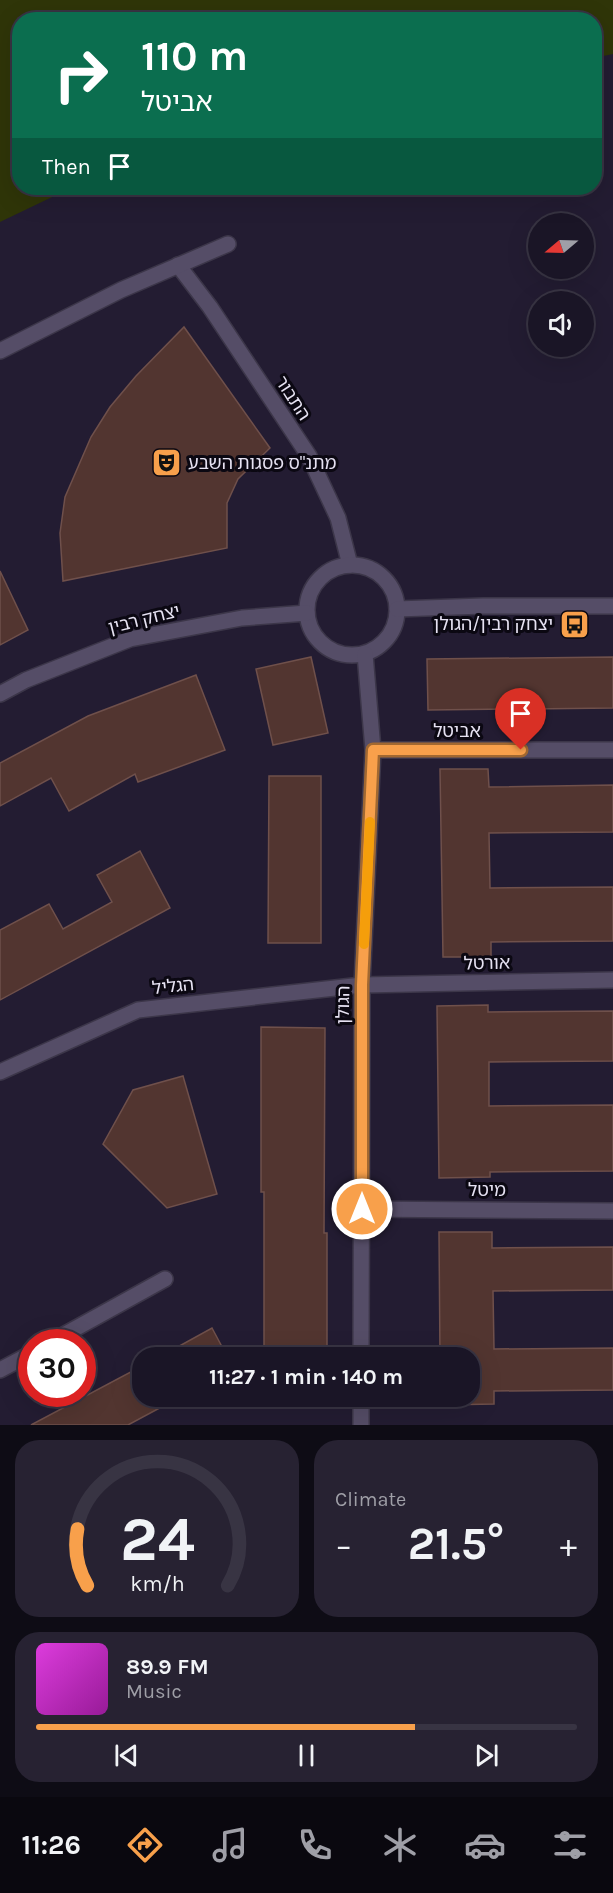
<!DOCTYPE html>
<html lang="en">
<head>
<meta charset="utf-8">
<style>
	:root { --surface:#1a1526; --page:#272232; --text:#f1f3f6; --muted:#9f9fa7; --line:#383443; --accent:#f8a04b }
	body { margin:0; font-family:Karla,"Noto Sans Hebrew",sans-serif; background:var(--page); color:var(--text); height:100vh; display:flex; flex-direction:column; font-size:22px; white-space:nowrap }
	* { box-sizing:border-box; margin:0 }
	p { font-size:20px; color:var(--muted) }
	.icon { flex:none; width:33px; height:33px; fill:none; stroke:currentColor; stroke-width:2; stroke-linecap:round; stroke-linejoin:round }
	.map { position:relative; height:1425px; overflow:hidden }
	.panel { display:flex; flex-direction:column; gap:15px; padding:15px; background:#0e0c15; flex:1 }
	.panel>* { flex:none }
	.top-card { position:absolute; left:12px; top:12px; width:590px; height:183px; border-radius:24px; box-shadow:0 6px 24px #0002,0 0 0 2px var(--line); background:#0b6e4f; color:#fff; overflow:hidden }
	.needle { width:39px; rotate:251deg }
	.tools { position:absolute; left:528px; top:213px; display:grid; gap:12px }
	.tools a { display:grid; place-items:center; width:66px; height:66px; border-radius:50%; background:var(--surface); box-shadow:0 6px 24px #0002,0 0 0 2px var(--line); font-size:30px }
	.speed { position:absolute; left:18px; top:1329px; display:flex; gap:12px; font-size:30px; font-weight:700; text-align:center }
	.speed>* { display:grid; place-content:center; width:78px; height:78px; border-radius:50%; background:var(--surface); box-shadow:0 6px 24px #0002,0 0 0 2px var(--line); line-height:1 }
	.speed .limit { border:9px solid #d22; background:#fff; color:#111 }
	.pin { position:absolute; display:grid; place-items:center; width:51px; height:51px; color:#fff; margin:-62px -26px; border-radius:50% 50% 50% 0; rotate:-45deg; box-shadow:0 0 6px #0007 }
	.pin .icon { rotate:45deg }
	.me { position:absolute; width:66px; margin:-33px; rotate:0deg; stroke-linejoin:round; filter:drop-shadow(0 0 4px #0008) }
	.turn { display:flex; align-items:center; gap:21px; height:126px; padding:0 30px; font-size:27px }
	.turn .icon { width:78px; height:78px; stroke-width:2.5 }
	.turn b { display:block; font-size:42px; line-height:51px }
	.then { display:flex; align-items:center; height:57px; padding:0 30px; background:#0003; gap:12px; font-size:22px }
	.big { font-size:45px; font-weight:700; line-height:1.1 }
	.panel .widget { flex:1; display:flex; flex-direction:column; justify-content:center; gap:9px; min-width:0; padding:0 21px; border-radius:24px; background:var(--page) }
	.panel .dial { align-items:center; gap:0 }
	.dial svg { height:156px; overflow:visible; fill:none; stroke:var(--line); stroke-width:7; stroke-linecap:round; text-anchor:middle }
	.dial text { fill:var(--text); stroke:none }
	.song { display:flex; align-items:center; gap:18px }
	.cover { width:72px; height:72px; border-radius:9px; background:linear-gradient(135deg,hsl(300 70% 55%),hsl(300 70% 35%)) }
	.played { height:6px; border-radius:3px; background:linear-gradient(90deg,var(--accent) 70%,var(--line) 70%) }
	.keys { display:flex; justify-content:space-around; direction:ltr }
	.heat { display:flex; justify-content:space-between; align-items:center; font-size:33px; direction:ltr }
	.panel .tiles { flex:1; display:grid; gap:15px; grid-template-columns:1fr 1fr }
	.widget:last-child { grid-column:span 2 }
	.trip { position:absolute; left:132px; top:1347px; width:348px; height:60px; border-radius:24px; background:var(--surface); box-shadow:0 6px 24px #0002,0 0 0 2px var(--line); font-weight:700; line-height:60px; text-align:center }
	.dock { display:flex; height:96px; justify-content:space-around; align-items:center; background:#0a080f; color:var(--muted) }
	.dock .icon { width:42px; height:42px }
	.dock .active { color:var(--accent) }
	.dock b { font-size:27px; color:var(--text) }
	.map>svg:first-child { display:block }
	.green { fill:#2f3508 }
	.building { fill:#523530; stroke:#6f504b; stroke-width:1.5 }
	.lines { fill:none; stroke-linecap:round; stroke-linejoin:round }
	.minor-casing { stroke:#3c3649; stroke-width:18 }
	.minor { stroke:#554d67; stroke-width:15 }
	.route-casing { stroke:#a16831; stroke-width:15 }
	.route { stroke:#f8a04b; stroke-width:10 }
	.slow { stroke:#f59e0b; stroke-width:10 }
	.labels { text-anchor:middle; stroke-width:6; stroke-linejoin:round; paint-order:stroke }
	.street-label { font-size:18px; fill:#e6e2f2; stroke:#0b0812 }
	.poi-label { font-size:18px; fill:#e6e2f2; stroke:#0b0812; text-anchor:start }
</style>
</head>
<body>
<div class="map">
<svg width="613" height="1425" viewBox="0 0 613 1425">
	<rect width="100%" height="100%" fill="#231c32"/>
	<polygon class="green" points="0,0 613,0 613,54 594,58 594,20 20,20 20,188 71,188 0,222"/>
	<g class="building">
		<polygon points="184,327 270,448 238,479 227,503 227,548 63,581 60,533 65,497 91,437 110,407 136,376"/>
		<polygon points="0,571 28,630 0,645"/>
		<polygon points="311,657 328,733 273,745 256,669"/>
		<polygon points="613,657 613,708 428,710 427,659"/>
		<polygon points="196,675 225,750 138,782 135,774 69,811 51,778 0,806 0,763 88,716"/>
		<polygon points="440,769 488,769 489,787 613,785 613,832 489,833 490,888 613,887 613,941 491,942 491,957 443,957"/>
		<polygon points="269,776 321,776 321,943 268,943"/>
		<polygon points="140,851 170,908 0,1000 0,930 49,904 63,929 112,902 97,875"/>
		<polygon points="488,1005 488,1012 613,1011 613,1061 489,1062 489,1106 613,1105 613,1171 490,1172 490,1177 439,1178 437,1006"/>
		<polygon points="261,1027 325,1028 324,1233 327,1233 327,1358 264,1358 264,1192 261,1192"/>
		<polygon points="183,1076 217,1194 167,1208 103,1144 133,1090"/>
		<polygon points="439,1232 492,1232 492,1248 613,1247 613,1290 493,1291 494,1349 613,1348 613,1390 494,1391 494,1404 441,1405 441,1396 470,1396 470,1358 440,1358"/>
		<polygon points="212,1328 228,1358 158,1358 174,1349"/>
		<polygon points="142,1366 142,1396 182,1396 128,1425 31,1425"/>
	</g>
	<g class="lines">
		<defs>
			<g id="minor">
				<polyline points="178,265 210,307 309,456 338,518 350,565"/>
				<polyline points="0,351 121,290 228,244"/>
				<circle cx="352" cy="610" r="45"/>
				<polyline points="397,609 483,606 613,606"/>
				<polyline points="0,694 26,680 130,639 242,618 307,613"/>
				<polyline points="373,750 613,750"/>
				<polyline points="0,1072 138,1010 362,985 613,980"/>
				<polyline points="362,1209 613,1211"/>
				<polyline points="51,1342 165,1279"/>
				<polyline points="361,1358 362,985 373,750 365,654"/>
				<polyline points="0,1370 32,1353"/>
				<polyline points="361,1425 361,1396"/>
			</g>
		</defs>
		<use href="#minor" class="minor-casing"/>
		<use href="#minor" class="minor"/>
	</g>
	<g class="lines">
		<defs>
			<polyline id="route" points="362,1209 362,985 373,750 521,750"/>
		</defs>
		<use href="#route" class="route-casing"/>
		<use href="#route" class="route"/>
		<polyline class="slow" points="364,944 370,822"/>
	</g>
	<defs>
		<symbol id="theatre-square" viewBox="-11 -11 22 22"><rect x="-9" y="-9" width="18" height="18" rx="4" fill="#f8a04b" stroke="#0b0812"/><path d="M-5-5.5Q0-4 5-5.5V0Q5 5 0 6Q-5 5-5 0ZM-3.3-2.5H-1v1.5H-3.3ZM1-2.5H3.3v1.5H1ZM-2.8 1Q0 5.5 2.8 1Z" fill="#111"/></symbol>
		<symbol id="bus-square" viewBox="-11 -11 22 22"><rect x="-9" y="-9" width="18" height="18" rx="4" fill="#f8a04b" stroke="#0b0812"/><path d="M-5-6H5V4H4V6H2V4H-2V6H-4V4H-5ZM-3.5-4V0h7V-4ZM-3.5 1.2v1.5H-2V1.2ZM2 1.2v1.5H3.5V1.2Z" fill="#111"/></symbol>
	</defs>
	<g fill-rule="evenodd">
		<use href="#theatre-square" x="150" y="446" width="33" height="33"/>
		<use href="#bus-square" x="558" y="608" width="33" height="33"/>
	</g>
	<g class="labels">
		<g class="street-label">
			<text transform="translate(293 398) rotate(57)" y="6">התבור</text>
			<text transform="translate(144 619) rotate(-14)" y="6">יצחק רבין</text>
			<text x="457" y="737">אביטל</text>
			<text transform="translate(487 963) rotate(-1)" y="6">אורטל</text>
			<text transform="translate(173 986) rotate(-6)" y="6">הגליל</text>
			<text transform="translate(343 1005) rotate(-89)" y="6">הגולן</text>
			<text x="487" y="1196">מיטל</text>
		</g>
		<g class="poi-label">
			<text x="188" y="469">מתנ"ס פסגות השבע</text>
			<text x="553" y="630" text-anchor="end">יצחק רבין/הגולן</text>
		</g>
	</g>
</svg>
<div class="tools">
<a><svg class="needle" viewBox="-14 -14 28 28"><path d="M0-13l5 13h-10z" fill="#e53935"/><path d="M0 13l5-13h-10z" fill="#9f9fa7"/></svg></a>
<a><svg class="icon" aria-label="sound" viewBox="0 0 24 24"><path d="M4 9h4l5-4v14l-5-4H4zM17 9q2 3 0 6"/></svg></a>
</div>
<div class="speed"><div class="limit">30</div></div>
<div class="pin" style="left:521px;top:750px;background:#d93025"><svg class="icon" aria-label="arrive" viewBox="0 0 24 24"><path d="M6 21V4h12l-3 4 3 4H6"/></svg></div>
<svg class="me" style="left:362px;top:1209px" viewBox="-20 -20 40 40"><circle r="17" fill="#f8a04b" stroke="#fff" stroke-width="3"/><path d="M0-11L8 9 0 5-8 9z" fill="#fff"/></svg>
<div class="trip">11:27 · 1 min · 140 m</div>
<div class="top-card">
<div class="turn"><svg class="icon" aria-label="right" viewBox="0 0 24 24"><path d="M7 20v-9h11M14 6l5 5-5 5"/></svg><div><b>110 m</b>אביטל</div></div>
<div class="then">Then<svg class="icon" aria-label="arrive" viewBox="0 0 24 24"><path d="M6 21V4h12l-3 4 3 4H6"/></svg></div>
</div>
</div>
<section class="panel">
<div class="tiles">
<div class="widget dial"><svg viewBox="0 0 100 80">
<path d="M14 69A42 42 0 1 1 86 69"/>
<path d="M14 69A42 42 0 0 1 9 40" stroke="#f8a04b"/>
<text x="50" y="56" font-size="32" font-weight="700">24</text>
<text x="50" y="72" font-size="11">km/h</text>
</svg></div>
<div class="widget"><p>Climate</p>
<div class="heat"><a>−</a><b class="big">21.5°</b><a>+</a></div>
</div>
<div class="widget">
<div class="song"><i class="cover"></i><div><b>89.9 FM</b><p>Music</p></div></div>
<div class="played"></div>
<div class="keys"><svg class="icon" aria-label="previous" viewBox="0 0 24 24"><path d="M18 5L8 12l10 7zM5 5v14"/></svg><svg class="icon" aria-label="pause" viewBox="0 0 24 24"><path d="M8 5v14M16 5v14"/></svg><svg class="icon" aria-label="next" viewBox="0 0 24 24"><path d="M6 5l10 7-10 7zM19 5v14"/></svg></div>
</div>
</div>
</section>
<nav class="dock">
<b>11:26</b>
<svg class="icon active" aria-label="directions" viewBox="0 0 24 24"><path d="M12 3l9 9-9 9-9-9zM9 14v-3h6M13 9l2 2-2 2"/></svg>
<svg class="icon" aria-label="music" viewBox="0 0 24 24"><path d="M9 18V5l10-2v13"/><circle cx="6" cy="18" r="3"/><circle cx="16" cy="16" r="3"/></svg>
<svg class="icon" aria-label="phone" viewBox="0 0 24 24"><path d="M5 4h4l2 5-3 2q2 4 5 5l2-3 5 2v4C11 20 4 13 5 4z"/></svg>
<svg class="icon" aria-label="climate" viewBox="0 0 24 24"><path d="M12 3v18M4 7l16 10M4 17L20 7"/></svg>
<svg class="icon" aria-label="car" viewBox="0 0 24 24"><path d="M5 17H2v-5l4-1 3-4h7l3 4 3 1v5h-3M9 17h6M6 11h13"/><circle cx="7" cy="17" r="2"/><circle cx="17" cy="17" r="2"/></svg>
<svg class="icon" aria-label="filters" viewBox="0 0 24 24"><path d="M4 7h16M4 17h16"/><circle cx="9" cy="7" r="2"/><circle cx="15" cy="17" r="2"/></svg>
</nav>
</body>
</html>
